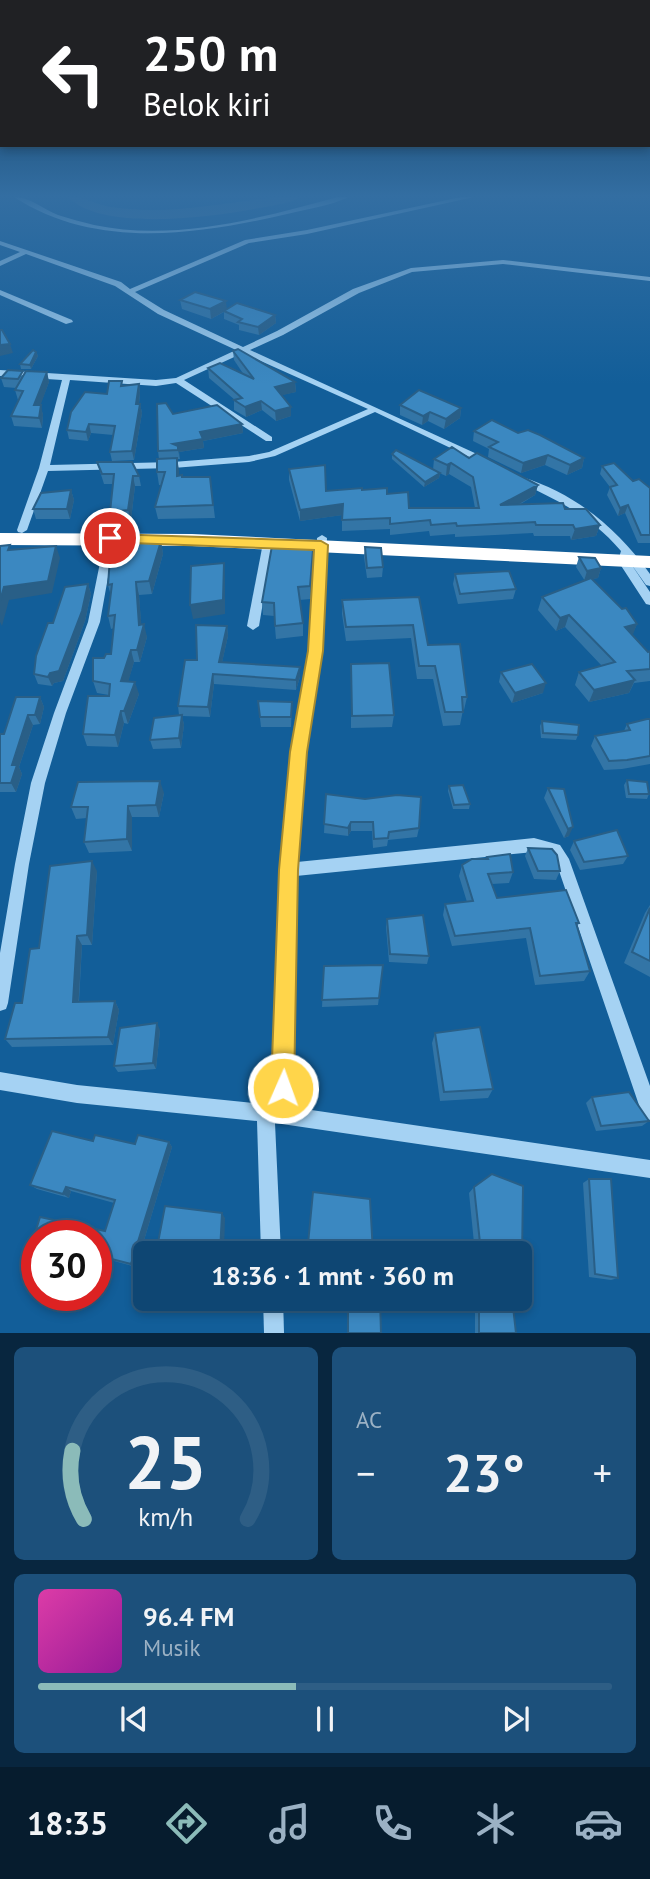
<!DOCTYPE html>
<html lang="id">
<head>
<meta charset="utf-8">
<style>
	:root { --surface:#0e4673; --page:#1c507b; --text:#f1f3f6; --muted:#9bb1c4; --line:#2e5e85; --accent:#8bbbb9 }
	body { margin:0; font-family:"PT Sans",sans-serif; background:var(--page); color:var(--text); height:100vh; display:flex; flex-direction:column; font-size:26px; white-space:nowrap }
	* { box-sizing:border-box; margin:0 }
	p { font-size:23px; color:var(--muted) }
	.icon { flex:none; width:38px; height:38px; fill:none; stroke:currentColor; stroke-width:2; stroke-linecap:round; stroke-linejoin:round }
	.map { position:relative; height:1333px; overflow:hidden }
	.drawer { display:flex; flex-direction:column; gap:14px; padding:14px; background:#08263f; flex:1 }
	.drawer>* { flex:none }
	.top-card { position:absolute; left:0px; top:0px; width:651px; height:147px; box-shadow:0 4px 10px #0003,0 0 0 2px var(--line); background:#202124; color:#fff; overflow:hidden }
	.speed { position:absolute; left:21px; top:1220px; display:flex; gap:14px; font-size:35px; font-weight:700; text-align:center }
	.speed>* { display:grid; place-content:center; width:91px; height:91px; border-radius:50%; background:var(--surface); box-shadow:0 4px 10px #0003,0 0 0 2px var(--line); line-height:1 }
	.speed .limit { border:10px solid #d22; background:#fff; color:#111 }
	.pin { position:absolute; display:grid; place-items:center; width:60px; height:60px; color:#fff; margin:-30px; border:4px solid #fff; border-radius:50%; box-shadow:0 2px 7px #0007 }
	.me { position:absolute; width:77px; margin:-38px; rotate:2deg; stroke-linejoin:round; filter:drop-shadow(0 0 5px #0008) }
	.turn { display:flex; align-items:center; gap:24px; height:147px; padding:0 28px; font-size:32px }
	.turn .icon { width:91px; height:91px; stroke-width:2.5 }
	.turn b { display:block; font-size:49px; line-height:60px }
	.big { font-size:52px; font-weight:700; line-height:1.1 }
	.drawer .widget { flex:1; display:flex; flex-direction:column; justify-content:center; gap:10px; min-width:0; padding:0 24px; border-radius:10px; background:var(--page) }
	.drawer .dial { align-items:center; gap:0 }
	.dial svg { height:182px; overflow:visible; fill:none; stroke:var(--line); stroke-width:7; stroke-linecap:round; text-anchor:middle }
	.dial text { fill:var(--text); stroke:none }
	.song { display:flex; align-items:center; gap:21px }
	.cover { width:84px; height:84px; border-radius:10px; background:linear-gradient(135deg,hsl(320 70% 55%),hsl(300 70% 35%)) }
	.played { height:7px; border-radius:4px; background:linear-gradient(90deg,var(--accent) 45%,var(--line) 45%) }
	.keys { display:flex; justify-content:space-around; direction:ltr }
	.heat { display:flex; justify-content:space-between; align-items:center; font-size:38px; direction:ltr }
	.drawer .tiles { flex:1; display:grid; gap:14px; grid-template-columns:1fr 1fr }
	.widget:last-child { grid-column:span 2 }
	.trip { position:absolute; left:133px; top:1241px; width:399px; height:70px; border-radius:10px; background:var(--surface); box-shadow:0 4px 10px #0003,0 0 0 2px var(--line); font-weight:700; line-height:70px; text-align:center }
	.dock { display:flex; height:112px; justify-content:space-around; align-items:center; background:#061c2e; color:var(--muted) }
	.dock .icon { width:49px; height:49px }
	.dock .current { color:var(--accent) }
	.dock b { font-size:32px; color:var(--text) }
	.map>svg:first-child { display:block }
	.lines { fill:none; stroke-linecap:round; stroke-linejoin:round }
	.river { fill:#3d739d; fill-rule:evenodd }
	.minor { fill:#a5d2f3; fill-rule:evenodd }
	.highway { fill:#fff; fill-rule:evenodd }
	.wall { fill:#3375a6 }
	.shaded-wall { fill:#295f87 }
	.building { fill:#3b88c1; stroke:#295f87; stroke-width:2 }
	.route { fill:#ffd54a; stroke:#a68a30; stroke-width:2 }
</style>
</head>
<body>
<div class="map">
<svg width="650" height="1333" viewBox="0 0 650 1333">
	<rect width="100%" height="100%" fill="#125e99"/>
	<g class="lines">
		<path class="river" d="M68,197c13,0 19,3 31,7 16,5 33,5 49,6 51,1 101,-13 152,-13l-7,4c-50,12 -186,36 -225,-4z"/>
		<g class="minor">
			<path d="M14,197c16,0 29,12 44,18 12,4 25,7 36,10 81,17 167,-7 244,-28h11c-19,9 -42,12 -62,17 -89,21 -192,36 -273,-17z"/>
			<path d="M461,197h13l-167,37 -58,9 -114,49 29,18 79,37 34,-16 76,-42 58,-21 92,-8 147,17v4l-147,-17 -91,8 -53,21 -76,42 -33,15 240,110v4h-6l-109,-52 -100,44 -26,6 -76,6 -125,3 -21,59 -5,3 -4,-1 -1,-2 22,-62 23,-88 -62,-4v-6l156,10 20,-2 60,-28 -78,-36 -43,-28 -89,-32 -26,12v-5l20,-9 -20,-7v-4l121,41 9,7 115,-49 62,-10zM243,353l125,56 -99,43 -20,4 -76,6 -123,3 20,-85 86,6 20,-3 90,58h6v-4l-88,-57z"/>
			<polygon points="0,290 72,320 73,322 66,324 0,295"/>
			<path d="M522,477c54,17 95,51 128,97v12l-4,-1 -17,-24 21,31v13l-4,-1 -28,-43 3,-10c-30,-35 -62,-50 -102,-69v-4z"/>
			<polygon points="110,535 115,538 100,622 66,713 45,783 29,864 8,1003 6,1009 0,1011 0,953 15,864 31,783 54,713 88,622 105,538"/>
			<polygon points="322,535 327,538 322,651 306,752 297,862 534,838 560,845 569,859 650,1086 650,1120 644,1117 641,1111 556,862 550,855 534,852 296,876 291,1107 650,1160 650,1178 275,1123 281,1253 261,1253 257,1121 77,1103 0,1090 0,1072 77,1085 273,1105 282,870 292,752 310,651 317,538"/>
			<polygon points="268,539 273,543 259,626 253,630 247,626 263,543"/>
			<polygon points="263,1298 283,1298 284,1333 264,1333"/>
		</g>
		<polygon class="highway" points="0,533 192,534 650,556 650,568 192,546 0,545"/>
	</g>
	<g class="wall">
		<polygon points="180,300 227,309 275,315 276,323 259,335 239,330 239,325 224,319 224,312 211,319 182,309"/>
		<polygon points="233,351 295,382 296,392 281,395 291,407 291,416 276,421 262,410 246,417 234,410 234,400 235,400 209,378 208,368 244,375 234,360"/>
		<polygon points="36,352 38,356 31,369 21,369 20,364"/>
		<polygon points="47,372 49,382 40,405 43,415 42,428 14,426 11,416 18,400 15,390 16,388 4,387 1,378"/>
		<polygon points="139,384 140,393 139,404 140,404 142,413 134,460 112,461 110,452 113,435 91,433 88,441 69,439 67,430 107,394 124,386"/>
		<polygon points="400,405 461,408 460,418 444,429 428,421 422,425 400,415"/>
		<polygon points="173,414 242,424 243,433 203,441 204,448 179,452 180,459 177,459 179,475 183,477 210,477 215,518 158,519 155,507 161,485 159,485 157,472 159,459 158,451"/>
		<polygon points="474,431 518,433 584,458 582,468 567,475 545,465 521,473 488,457 489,449 473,441"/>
		<polygon points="392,454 433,470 434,459 469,458 538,485 535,495 519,505 565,509 600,525 596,536 571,540 570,536 534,536 533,533 455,537 455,534 430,536 429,531 390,535 390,529 342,531 342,515 300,521 289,480 289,469 326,491 362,490 387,494 409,508 475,508 471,487 449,474 446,476 437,472 440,473 439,478 424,487 392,459"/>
		<polygon points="97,462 139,476 141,486 135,486 131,520 112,522 110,512 113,484 104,484"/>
		<polygon points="602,466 650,488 650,543 638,543 625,513 618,516 607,495 610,487 600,474"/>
		<polygon points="71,490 74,500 70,519 36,519 33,509"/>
		<polygon points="161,541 163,554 152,594 139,595 141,624 147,637 140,662 134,662 128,681 139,694 128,724 124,723 118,747 87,746 83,734 109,696 109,695 97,693 93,681 104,658 111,654 114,628 111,629 108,616 111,596 108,585"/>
		<polygon points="294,547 313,563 311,599 299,600 303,623 303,636 276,639 274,616 263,615 262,602"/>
		<polygon points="365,547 383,567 382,577 367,578 364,557"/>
		<polygon points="579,557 601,568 598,578 592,579 637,624 632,635 648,652 650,651 650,681 634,683 629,693 589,702 575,685 579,672 602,666 565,627 556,631 538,610 542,597 585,581 576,567"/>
		<polygon points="455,574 516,589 513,599 458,604 453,584"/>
		<polygon points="88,584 91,594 85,621 63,681 54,683 52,686 38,684 34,674 53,623"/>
		<polygon points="419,597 428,645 467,697 464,710 463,710 460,725 443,726 433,679 417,679 411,638 346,641 342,614 342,600"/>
		<polygon points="227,626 228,636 222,662 300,677 296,690 214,684 210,717 182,716 184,725 181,748 153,749 150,740 179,715 178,706 197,660"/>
		<polygon points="351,664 394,715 392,727 351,728"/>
		<polygon points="501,672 543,693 512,703 499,682"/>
		<polygon points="40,697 44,707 40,724 33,725 19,767 22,774 16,792 0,792 0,734 4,734"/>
		<polygon points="258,701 292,702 291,727 261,727"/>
		<polygon points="650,719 650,764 622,769 604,770 591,746 595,736 624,731 627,724"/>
		<polygon points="542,721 578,735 576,740 541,738 540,726"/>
		<polygon points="627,780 649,794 647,799 626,798 624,785"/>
		<polygon points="449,786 470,804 469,809 453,809 448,791"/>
		<polygon points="548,788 564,789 569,836 564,838 544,798"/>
		<polygon points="164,793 159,817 132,817 132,851 89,853 84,842 87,818 76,819 71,807"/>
		<polygon points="326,794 419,828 417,837 388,840 387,846 373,848 372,831 351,831 348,836 324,833"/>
		<polygon points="574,841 628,856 623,864 580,870 570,850"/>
		<polygon points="528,848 560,871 556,880 534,879 525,856"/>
		<polygon points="487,857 513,872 509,883 492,884 497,898 579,923 577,927 590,971 584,981 535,985 526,938 452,946 443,915 445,904 467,902 459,876 462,865 486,859"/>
		<polygon points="97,871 92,945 82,945 79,1002 115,1001 119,1010 113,1045 12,1047 5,1039 22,1003 39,948"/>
		<polygon points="650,905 650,977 624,963 645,913"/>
		<polygon points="387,919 429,956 427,964 389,962 386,927"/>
		<polygon points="383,965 378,1005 322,1007 324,966"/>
		<polygon points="160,1030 156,1069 118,1072 114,1066"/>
		<polygon points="435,1033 493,1089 488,1098 440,1101 432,1043"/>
		<polygon points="592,1097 649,1121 642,1126 596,1131 586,1103"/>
		<polygon points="52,1131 93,1141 95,1135 135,1144 138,1135 169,1142 172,1147 136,1267 96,1256 96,1236 37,1236 37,1253 30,1250 40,1217 105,1231 114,1203 71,1191 69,1198 37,1189 30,1185"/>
		<polygon points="492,1174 523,1186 522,1259 520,1260 520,1253 475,1253 469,1193 474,1187"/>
		<polygon points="589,1179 618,1278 611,1280 589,1277 583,1183"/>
		<polygon points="308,1244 373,1253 342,1253 308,1248"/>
		<polygon points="475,1298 512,1298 516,1333 475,1333"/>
	</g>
	<g class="shaded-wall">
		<polygon points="226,301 227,310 211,319 210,309"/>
		<polygon points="275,315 276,323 259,335 258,327"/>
		<polygon points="10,344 13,353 0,356 0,345"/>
		<polygon points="36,352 38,356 31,369 30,365"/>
		<polygon points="47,372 49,382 37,415 34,405"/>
		<polygon points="295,382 296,392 275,397 275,387"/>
		<polygon points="139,384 140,393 138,413 136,404"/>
		<polygon points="261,401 262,410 246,417 245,407"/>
		<polygon points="140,404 142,413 134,460 132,451"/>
		<polygon points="41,405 43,415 42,428 39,418"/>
		<polygon points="291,407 291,416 276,421 275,411"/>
		<polygon points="461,408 460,418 444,429 446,419"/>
		<polygon points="430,412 428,421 422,425 423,416"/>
		<polygon points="89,424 91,433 88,441 86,432"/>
		<polygon points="242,424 243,433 203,441 204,448 179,452 180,459 178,450 173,444 200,432"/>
		<polygon points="548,455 545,465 521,473 523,463"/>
		<polygon points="177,458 179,470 179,488 177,476"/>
		<polygon points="584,458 582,468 567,475 570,465"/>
		<polygon points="451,463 449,474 446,476 447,465"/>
		<polygon points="440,473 439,478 424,487 425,482"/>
		<polygon points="133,476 135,486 131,520 128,510"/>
		<polygon points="538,485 535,495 498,516 500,505"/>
		<polygon points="71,490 74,500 70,519 67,509"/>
		<polygon points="343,504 343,515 300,521 300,510"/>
		<polygon points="628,505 625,513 618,516 620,508"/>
		<polygon points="600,525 596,536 571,540 575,529"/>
		<polygon points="161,541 163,554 152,594 149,581"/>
		<polygon points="56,546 60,558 52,593 9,600 2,626 0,622 0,601 4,587"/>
		<polygon points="313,550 313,563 311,599 310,586"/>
		<polygon points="224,563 225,578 225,614 193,619 190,605"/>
		<polygon points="601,568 598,578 584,581 587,571"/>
		<polygon points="136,582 139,595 142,632 144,624 147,637 140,662 137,650 139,625"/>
		<polygon points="88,584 91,594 85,621 63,681 54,683 52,686 48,677"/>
		<polygon points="569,615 565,627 556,631 560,618"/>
		<polygon points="637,624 632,637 625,627"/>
		<polygon points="227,626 228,636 220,672 219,662"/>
		<polygon points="131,650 134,662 125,693 121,681"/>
		<polygon points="300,667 300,677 296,690 296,680"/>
		<polygon points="213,674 214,684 210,717 208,707"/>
		<polygon points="635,680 629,693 589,702 594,690"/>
		<polygon points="135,682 139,694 128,724 124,711"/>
		<polygon points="546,683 543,693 512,703 515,693"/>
		<polygon points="40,697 44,707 40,724 35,715"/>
		<polygon points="121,711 124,723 118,747 115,735"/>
		<polygon points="28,715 33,725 19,767 22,774 16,792 11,783 12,765"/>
		<polygon points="182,715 184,725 181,748 179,738"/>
		<polygon points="160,781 164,793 159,817 156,805"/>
		<polygon points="128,806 132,817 132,851 127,839"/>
		<polygon points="351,822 351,831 348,836 348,828"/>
		<polygon points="573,827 569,836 564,838 568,829"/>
		<polygon points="92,861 97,871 92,945 87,935"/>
		<polygon points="77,936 82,945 78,1010 73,1002"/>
		<polygon points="115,1001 119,1010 113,1045 108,1037"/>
		<polygon points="157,1023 160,1030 156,1069 153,1063"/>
		<polygon points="169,1142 172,1147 136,1267 131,1264"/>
		<polygon points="66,1187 71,1191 69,1198 63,1194"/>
		<polygon points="222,1213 225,1218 224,1253 220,1253"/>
	</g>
	<g class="building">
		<polygon points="195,292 226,301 210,309 180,300"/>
		<polygon points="237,303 275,315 258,327 238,322 242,319 224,311"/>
		<polygon points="0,330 2,330 10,344 0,345"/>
		<polygon points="238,349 295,382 275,387 291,407 275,411 261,401 245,407 234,400 242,398 208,368 220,363 254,379 233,351"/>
		<polygon points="33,350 36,352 30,365 20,364"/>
		<polygon points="8,370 23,371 18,379 1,378"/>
		<polygon points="26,371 47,372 34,405 41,405 39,418 11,416 23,391 15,390"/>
		<polygon points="109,381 122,381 121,386 139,384 136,404 140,404 132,451 110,452 115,426 89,424 86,432 67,430 71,412 85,392 107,394"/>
		<polygon points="419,390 461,408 446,419 430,412 423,416 400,405"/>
		<polygon points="166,403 173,414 217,405 242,424 200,432 203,439 173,444 178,446 178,450 158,451 157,404"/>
		<polygon points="492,420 518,433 528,430 540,435 584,458 570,465 548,455 523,463 489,447 498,442 474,431"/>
		<polygon points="452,447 469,458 477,453 538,485 500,505 563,503 565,509 586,509 600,525 575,529 573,525 536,525 535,522 457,526 456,523 431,525 430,520 390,524 390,518 342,520 343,504 300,510 289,469 325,465 326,491 362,488 362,490 387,488 387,494 408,492 409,508 479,508 473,477 451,463 447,465 434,459"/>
		<polygon points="396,450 440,473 425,482 392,454"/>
		<polygon points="177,458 177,476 182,475 182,477 210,477 213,505 155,507 165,472 157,472 157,459"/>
		<polygon points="97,462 132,462 139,476 133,476 128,510 110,512 114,474 102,474"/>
		<polygon points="614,463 633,481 639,479 650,488 650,535 641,535 628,505 620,508 610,487 617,485 602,466"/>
		<polygon points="71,490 67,509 33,509 41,493"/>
		<polygon points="273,540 294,541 294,547 313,550 310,586 298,587 303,623 275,626 274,603 262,602"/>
		<polygon points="161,541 149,581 136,582 139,625 144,624 137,650 131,650 121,681 135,682 124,711 121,711 115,735 83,734 88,696 109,696 110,684 93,681 93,658 104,658 106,654 111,654 115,615 108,616 112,584 108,585 111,545"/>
		<polygon points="10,545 8,550 56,546 48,581 4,587 0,601 0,546"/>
		<polygon points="365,547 381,548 383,567 367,568"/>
		<polygon points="579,557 595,558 601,568 587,571"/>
		<polygon points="224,563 223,600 190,605 191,566"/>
		<polygon points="509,571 516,589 460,594 455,574"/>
		<polygon points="591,578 622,609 626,608 637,624 625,627 648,652 650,651 650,669 627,671 635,680 594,690 579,672 615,662 569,615 560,618 542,597"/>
		<polygon points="88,584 82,611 59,671 50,673 48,677 34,674 36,656 48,623 53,623 65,587"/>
		<polygon points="419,597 428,645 460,644 467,697 462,697 463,712 445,712 435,666 419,666 413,625 346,627 342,600"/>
		<polygon points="196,625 227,626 219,662 300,667 296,680 213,674 208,707 178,706 185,660 197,660"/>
		<polygon points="389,663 394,715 352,716 351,664"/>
		<polygon points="532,664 546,683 515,693 501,672"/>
		<polygon points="16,697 40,697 35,715 28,715 12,765 17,765 11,783 0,783 0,734 4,734"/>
		<polygon points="258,701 292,702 291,717 260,717"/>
		<polygon points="182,715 179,738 150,740 154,718"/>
		<polygon points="647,719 650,719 650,756 627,760 609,761 595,736 630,730 627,724"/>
		<polygon points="542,721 579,725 578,735 543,733"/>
		<polygon points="627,780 647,782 649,794 629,794"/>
		<polygon points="160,781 156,805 128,806 127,839 84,842 88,807 71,807 78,782"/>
		<polygon points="463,785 470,804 454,805 449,786"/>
		<polygon points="548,788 564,789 573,827 568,829"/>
		<polygon points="326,794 365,799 397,795 421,797 419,828 389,832 388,838 374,839 373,822 351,822 348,828 324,824"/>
		<polygon points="617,830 628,856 584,862 574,841"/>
		<polygon points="528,848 552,849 557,855 560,871 538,871"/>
		<polygon points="510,854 513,872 488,874 497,898 566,890 579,923 576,923 590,971 540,976 530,928 455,936 445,904 473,901 462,865 472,859 488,859 487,857"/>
		<polygon points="92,861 87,935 77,936 73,1002 115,1001 108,1037 5,1039 15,1003 22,1003 30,949 39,948 50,866"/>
		<polygon points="650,908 650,961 632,952"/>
		<polygon points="423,915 429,956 390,954 387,919"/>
		<polygon points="383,965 379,998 322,1000 324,966"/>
		<polygon points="157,1023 153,1063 114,1066 120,1028"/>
		<polygon points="480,1027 493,1089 444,1092 435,1033"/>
		<polygon points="629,1092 649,1121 601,1126 592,1097"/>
		<polygon points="52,1131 93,1141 95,1135 135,1144 138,1135 169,1142 131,1264 96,1255 96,1236 37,1236 37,1251 30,1250 40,1217 105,1231 115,1200 66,1187 63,1194 30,1185"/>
		<polygon points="492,1174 523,1186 522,1259 520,1259 520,1253 488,1253 481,1252 474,1187"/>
		<polygon points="589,1179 611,1179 618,1278 595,1274"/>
		<polygon points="313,1192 370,1199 373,1253 348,1253 348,1250 308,1244"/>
		<polygon points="165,1206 222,1213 220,1253 156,1253"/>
		<polygon points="348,1298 380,1298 381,1333 348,1333"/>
		<polygon points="479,1298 512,1298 516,1333 479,1333"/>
	</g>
	<linearGradient id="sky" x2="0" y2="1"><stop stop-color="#0a3454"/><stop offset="0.51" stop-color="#336ea2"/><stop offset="1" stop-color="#336ea2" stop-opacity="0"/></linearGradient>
	<rect width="650" height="384" fill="url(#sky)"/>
	<polygon class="route" points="110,534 321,541 328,545 323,651 307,752 298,870 294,1088 291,1096 283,1099 275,1096 271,1088 279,870 290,752 308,651 314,550 105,542 103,538"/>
</svg>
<div class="speed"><div class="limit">30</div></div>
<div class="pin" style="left:110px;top:538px;background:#d93025"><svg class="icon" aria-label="arrive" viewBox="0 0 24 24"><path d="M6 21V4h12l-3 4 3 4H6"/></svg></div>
<svg class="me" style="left:283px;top:1088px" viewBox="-20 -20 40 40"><circle r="17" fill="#ffd54a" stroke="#fff" stroke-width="3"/><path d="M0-11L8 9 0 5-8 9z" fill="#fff"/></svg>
<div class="trip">18:36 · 1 mnt · 360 m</div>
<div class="top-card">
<div class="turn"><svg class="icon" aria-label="left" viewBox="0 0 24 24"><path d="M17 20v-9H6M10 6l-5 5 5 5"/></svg><div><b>250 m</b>Belok kiri</div></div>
</div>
</div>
<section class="drawer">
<div class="tiles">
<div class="widget dial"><svg viewBox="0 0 100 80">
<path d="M14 69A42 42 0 1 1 86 69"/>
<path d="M14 69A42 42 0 0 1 9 39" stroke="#8bbbb9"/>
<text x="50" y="56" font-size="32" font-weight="700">25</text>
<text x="50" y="72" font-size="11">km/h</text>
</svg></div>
<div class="widget"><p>AC</p>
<div class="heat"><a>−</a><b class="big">23°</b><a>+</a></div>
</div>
<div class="widget">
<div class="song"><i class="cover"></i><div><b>96.4 FM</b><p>Musik</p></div></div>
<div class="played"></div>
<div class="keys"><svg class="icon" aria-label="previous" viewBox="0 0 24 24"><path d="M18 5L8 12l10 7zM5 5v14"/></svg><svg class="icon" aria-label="pause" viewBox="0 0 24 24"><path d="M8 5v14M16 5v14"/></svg><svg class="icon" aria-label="next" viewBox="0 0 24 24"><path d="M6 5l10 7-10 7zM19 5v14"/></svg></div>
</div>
</div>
</section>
<nav class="dock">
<b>18:35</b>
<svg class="icon current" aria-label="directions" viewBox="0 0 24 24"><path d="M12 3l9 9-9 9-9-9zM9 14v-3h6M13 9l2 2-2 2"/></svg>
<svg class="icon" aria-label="music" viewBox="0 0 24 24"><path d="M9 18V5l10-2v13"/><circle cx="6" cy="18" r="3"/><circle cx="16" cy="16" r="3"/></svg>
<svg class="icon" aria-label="phone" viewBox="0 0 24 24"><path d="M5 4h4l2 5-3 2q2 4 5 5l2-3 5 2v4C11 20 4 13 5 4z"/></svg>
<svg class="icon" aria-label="climate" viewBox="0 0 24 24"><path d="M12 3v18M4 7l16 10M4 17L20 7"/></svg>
<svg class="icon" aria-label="car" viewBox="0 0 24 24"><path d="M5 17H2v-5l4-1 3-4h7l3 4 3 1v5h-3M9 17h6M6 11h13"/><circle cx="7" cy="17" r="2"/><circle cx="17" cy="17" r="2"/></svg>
</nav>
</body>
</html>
